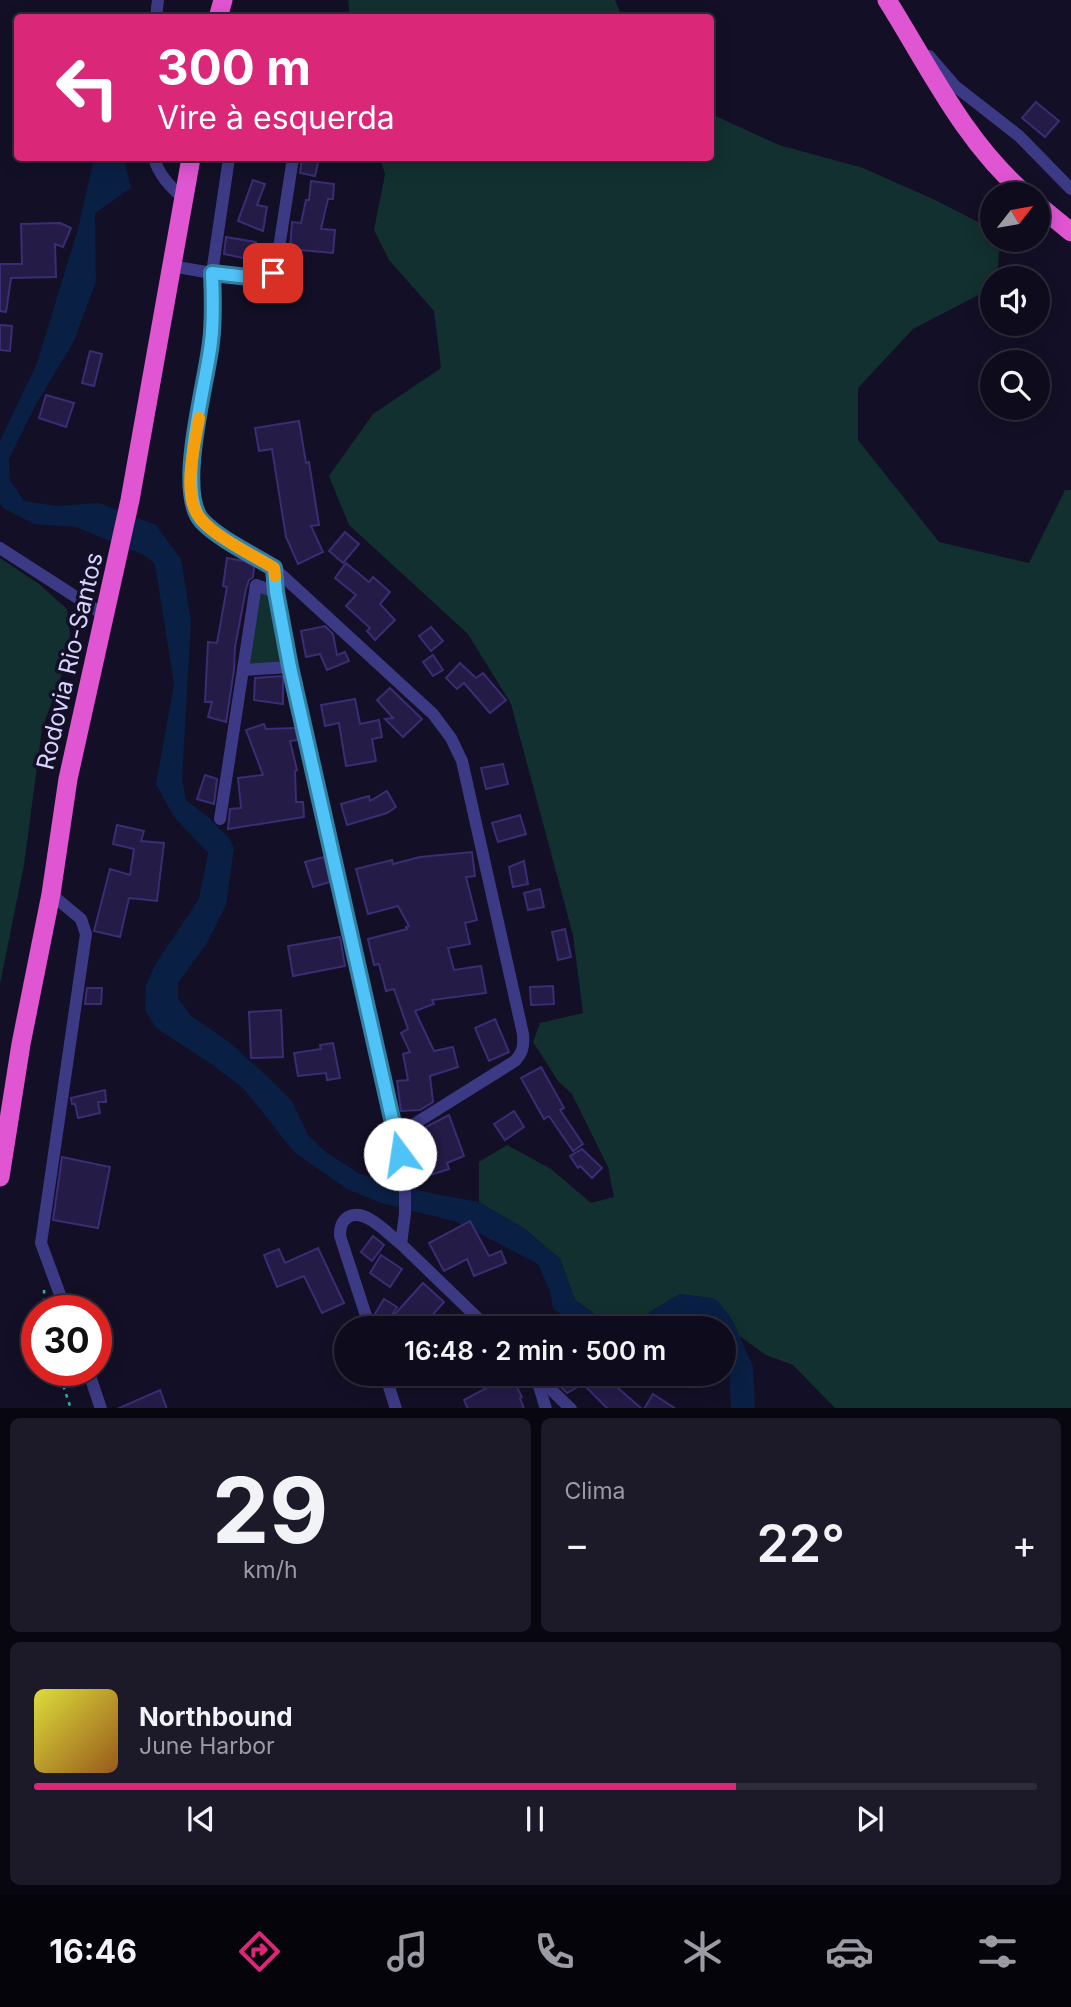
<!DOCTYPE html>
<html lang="pt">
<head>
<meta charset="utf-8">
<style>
	:root { --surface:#0e0b1c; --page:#1c1929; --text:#f1f3f6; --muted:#9b9ba3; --line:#2e2b3b; --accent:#db2777 }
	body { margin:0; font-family:Inter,sans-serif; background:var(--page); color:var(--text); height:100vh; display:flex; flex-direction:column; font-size:26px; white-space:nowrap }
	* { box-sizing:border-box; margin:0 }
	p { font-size:23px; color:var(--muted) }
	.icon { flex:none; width:38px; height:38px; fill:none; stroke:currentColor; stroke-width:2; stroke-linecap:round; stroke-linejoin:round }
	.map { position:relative; height:1408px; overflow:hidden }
	.drawer { display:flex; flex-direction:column; gap:10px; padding:10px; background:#08060f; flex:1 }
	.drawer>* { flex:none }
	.hud { position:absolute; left:14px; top:14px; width:700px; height:147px; border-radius:7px; box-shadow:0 4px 18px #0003,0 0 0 2px var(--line); background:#db2777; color:#fff; overflow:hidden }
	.needle { width:46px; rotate:59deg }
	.fabs { position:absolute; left:980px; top:182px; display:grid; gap:14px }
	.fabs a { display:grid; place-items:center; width:70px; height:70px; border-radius:50%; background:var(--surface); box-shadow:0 4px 18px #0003,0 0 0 2px var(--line); font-size:35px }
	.speed { position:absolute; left:21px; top:1295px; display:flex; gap:14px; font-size:35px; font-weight:700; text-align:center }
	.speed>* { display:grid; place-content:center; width:91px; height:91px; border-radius:50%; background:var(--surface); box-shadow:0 4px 18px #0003,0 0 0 2px var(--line); line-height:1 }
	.speed .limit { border:10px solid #d22; background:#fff; color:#111 }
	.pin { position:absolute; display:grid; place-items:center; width:60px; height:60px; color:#fff; margin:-30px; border-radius:14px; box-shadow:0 4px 10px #0006 }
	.me { position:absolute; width:77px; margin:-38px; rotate:346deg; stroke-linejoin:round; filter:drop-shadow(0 0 5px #0008) }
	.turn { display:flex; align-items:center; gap:24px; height:147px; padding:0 28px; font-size:32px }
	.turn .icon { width:91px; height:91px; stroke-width:2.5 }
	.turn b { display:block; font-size:49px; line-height:60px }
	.big { font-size:52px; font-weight:600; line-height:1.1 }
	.drawer .widget { flex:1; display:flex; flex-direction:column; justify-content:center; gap:10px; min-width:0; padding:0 24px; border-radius:10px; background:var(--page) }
	.drawer .dial { align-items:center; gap:0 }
	.dial b { font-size:91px; line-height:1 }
	.song { display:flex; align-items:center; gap:21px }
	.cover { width:84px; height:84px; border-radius:10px; background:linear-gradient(135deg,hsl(60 70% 55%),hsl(30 70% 35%)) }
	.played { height:7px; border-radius:4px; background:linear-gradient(90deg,var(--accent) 70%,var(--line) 70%) }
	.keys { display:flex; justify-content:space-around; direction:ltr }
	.heat { display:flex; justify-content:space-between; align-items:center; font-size:38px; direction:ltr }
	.drawer .tiles { flex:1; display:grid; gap:10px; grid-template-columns:1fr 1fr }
	.widget:last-child { grid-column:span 2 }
	.trip { position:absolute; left:334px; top:1316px; width:402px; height:70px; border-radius:35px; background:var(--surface); box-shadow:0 4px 18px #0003,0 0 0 2px var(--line); font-weight:600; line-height:70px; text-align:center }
	.tab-bar { display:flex; height:112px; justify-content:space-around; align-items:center; background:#06040b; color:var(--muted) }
	.tab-bar .icon { width:49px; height:49px }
	.tab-bar .on { color:var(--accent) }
	.tab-bar b { font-size:32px; color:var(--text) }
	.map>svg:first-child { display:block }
	.green { fill:#12302f }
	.water { fill:#0a1f44 }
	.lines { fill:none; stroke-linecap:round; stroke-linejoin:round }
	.river { stroke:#0a1f44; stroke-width:24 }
	.building { fill:#241b47; stroke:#3b2d73; stroke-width:2 }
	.path { stroke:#2fb8b0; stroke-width:2.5; stroke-dasharray:3.5 5; stroke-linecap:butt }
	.minor { stroke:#3d3a85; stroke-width:12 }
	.trunk { stroke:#e055d1; stroke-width:19 }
	.route-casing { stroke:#337fa1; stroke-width:18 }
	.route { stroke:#4fc3f7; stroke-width:12 }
	.slow { stroke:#f59e0b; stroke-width:12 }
	.labels { text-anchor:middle; stroke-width:7; stroke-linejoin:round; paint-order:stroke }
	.street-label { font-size:24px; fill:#d9d4ff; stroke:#130f26 }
</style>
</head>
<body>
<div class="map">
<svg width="1071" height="1409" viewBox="0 0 1071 1409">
	<rect width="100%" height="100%" fill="#130f26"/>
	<g class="green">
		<polygon points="348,0 615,0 622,17 350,17"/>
		<polygon points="711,114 779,145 863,168 935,200 992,229 992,240 1000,240 997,278 992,278 992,288 913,329 858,388 858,440 939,542 1029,563 1065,490 1071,490 1071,1408 835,1408 793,1365 766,1355 731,1330 709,1298 680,1294 650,1312 641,1328 614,1328 575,1300 560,1259 525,1229 479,1202 479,1162 507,1145 551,1169 591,1203 614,1197 608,1167 572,1094 558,1081 533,1042 540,1023 583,1013 573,935 511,704 468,634 349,525 329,476 373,414 441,368 434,311 389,260 374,230 385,174 380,158 710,158"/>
		<polygon points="0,558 39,584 67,609 70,634 68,657 42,729 24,865 0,984"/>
		<polygon points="258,589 274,593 286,665 247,667"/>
	</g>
	<g class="water">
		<polygon points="94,158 124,158 131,188 95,213 96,281 74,341 34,408 9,459 10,480 24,501 57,506 99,503 156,525 181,559 191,621 182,780 186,800 208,817 229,838 234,848 226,905 207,943 178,983 178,998 190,1015 229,1042 268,1077 292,1101 308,1135 324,1151 360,1174 430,1193 479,1202 525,1229 560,1259 575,1300 614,1328 582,1328 553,1309 550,1291 538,1264 457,1222 381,1203 347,1189 294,1152 244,1089 207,1061 156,1028 145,1010 146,986 155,965 199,899 208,853 174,817 156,784 174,684 155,564 144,555 76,527 34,524 3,508 0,503 0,441 37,363 78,229"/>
		<polygon points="680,1294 709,1298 710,1310 690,1313 680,1323 669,1328 641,1328 650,1312"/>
	</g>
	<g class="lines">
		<g class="river">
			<path d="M660,1328c15,-16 28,-23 50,-18l13,18"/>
			<polyline points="724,1331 741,1369 743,1409"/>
		</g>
	</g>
	<g class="building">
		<polygon points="1036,102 1059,121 1045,137 1022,118"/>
		<polygon points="302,158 319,158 315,176 300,173"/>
		<polygon points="253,180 265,184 257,205 267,207 263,231 238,221"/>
		<polygon points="311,181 334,184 333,199 328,199 321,229 335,230 333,253 290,249 292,222 301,223 306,200 309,200"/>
		<polygon points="60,223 71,228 63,247 55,244 56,277 11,278 6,312 0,311 0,264 22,264 21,224"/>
		<polygon points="226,237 256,242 253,260 224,254"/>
		<polygon points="0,325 12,326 10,351 0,350"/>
		<polygon points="90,351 102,354 94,386 82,383"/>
		<polygon points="46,395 74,403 66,427 39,418"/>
		<polygon points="299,421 306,463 309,462 319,525 311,526 323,552 298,564 286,537 272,449 259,451 255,428"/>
		<polygon points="345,532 359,544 343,563 329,551"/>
		<polygon points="227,558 244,561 254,567 253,577 249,580 246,589 235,647 234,670 226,722 208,717 212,702 205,702 208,642 217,643 227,587 223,586"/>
		<polygon points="346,563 369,582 373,577 390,592 380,604 395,620 375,640 367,631 370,628 346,606 356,595 335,578"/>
		<polygon points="325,626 333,634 337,655 345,652 349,661 327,670 320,654 306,657 301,631"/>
		<polygon points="431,627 443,641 431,651 419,636"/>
		<polygon points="433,655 443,670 433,676 423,662"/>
		<polygon points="460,663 476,678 483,673 506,700 490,713 464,683 457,689 446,678"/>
		<polygon points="283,676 283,704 254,700 255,678"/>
		<polygon points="390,688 422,719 403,737 385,719 393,718 377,700"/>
		<polygon points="355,699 360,724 379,720 382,737 372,739 376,761 346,766 339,723 325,726 321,705"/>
		<polygon points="264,724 266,729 295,728 298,740 290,741 297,770 295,771 296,802 303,802 304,817 228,829 230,809 241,808 238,778 263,775 246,730"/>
		<polygon points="503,764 508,784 486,789 481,768"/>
		<polygon points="205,775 217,779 214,804 197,799"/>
		<polygon points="387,791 396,807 387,813 347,825 341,804 369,796 370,801"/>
		<polygon points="520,815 526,834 498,842 492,823"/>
		<polygon points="117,825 144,831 141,841 164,843 157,901 129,898 120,937 94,931 110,869 130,875 134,849 113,844"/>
		<polygon points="472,852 475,876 466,877 477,920 465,923 470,944 448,948 454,970 481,966 486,993 432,1000 434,1004 415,1011 434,1051 453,1047 458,1067 430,1076 433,1102 420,1110 401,1111 397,1081 408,1080 403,1054 410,1052 401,1033 408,1029 394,989 386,991 379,964 374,965 368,939 407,929 406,927 409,926 398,906 368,914 356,869 392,860 393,864 420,857"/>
		<polygon points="324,857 330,882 313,887 305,862"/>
		<polygon points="524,861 528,884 513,887 509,867"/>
		<polygon points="540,889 544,907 528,910 524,893"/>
		<polygon points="565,929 571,957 558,960 552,932"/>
		<polygon points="340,937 345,966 293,976 288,946"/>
		<polygon points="553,986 554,1004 531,1005 530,987"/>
		<polygon points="87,988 102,988 101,1004 85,1004"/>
		<polygon points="281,1010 283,1057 251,1058 249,1012"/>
		<polygon points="495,1019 509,1052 489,1061 475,1028"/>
		<polygon points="333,1043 340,1078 327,1080 326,1073 298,1076 294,1053 321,1049 320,1045"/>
		<polygon points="541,1067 564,1108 560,1110 583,1144 573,1151 549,1116 544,1119 521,1078"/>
		<polygon points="105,1090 106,1102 98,1102 100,1113 78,1118 75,1104 72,1104 71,1098"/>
		<polygon points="514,1111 524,1127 505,1140 494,1124"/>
		<polygon points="449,1115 464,1156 447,1163 449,1169 427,1176 415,1137 428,1133 426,1127"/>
		<polygon points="582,1149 602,1168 592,1178 580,1166 578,1168 570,1156"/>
		<polygon points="62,1157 110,1167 98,1228 53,1220"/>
		<polygon points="470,1221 489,1256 501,1251 506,1263 474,1276 467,1259 444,1271 429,1243"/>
		<polygon points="373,1236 384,1245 372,1261 361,1252"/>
		<polygon points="318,1248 344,1303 322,1313 304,1276 277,1287 264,1255 279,1249 285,1263"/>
		<polygon points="381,1255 402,1269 390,1287 370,1273"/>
		<polygon points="423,1283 444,1302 427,1321 436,1328 410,1328 395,1314"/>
		<polygon points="384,1299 397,1307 385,1326 377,1321 375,1314"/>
		<polygon points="480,1374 510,1374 522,1397 520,1398 524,1409 468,1409 464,1400 492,1385"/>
		<polygon points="547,1374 633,1374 618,1388 642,1409 608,1409 583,1384 567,1393"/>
		<polygon points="160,1390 167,1409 117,1409"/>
		<polygon points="653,1394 676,1409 644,1409"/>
	</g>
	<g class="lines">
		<g class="path">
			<polyline points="44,1290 45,1311"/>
			<polyline points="58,1370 71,1409"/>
		</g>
		<g class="minor">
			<polyline points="156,18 158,0"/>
			<polyline points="929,56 955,86 1019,136 1071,189"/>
			<path d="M154,158c5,18 17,29 30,41"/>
			<polyline points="229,158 212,273 258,278 273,273 276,267 293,158"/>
			<path d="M171,266l41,7c1,23 2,46 -1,69 -4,40 -35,150 -9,179 17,18 51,34 72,47l2,24 14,75 115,506v41l-4,30 87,84"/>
			<polyline points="0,548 104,615"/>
			<path d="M274,568l159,146 18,24 11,23 61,273c1,12 0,18 -8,27l-120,75"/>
			<polyline points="243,670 290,667"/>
			<polyline points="220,819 256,585 276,592"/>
			<polyline points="51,894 81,919 86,934 41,1243 66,1311"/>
			<path d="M370,1328l-30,-92c0,-8 1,-14 8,-19 17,-10 41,18 53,27"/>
			<polyline points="88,1370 101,1409"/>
			<polyline points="385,1374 396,1409"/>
			<polyline points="535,1374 571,1409"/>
			<polyline points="536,1376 546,1409"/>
		</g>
		<g class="trunk">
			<path d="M887,0c42,67 77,141 138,194"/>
			<polyline points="218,18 223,0"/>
			<polyline points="1038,205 1071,232"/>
			<polyline points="0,1177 21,1044 51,894 68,779 130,500 191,158"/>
		</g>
	</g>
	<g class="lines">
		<defs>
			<path id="route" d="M273,273l-15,5 -46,-5c1,23 2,46 -1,69 -4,40 -36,149 -9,179 17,18 51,34 72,47l2,24 14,75 110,487"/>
		</defs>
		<use href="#route" class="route-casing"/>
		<use href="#route" class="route"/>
		<path class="slow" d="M199,418c-4,25 -15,68 -4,92 10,23 58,45 79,58l1,8"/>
	</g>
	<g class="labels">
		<g class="street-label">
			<text transform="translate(70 661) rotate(-77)" y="8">Rodovia Rio-Santos</text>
		</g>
	</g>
</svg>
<div class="fabs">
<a><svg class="needle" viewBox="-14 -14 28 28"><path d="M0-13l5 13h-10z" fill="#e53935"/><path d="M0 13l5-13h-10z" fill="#9b9ba3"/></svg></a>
<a><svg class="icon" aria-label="sound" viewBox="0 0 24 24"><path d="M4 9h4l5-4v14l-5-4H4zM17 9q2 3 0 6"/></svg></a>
<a><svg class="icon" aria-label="search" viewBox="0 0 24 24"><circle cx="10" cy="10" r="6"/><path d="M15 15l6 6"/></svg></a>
</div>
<div class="speed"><div class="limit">30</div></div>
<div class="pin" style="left:273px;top:273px;background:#d93025"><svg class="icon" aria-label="arrive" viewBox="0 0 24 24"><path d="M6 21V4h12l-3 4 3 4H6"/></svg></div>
<svg class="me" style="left:400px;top:1154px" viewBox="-20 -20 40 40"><circle r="19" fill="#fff"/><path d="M0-13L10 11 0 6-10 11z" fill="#4fc3f7"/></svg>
<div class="trip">16:48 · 2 min · 500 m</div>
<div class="hud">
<div class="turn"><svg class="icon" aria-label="left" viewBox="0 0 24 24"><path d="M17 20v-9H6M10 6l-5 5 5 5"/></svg><div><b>300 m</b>Vire à esquerda</div></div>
</div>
</div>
<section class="drawer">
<div class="tiles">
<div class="widget dial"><b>29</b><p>km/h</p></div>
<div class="widget"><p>Clima</p>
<div class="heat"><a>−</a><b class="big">22°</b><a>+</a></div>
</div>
<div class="widget">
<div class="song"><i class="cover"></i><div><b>Northbound</b><p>June Harbor</p></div></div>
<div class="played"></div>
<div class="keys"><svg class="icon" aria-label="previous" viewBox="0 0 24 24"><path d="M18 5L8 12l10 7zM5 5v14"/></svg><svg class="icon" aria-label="pause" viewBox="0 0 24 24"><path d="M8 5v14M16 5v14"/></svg><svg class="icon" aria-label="next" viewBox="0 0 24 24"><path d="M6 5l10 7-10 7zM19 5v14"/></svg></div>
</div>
</div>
</section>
<nav class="tab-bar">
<b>16:46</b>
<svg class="icon on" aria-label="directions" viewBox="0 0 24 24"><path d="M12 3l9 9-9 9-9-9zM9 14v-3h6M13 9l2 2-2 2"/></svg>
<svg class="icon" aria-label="music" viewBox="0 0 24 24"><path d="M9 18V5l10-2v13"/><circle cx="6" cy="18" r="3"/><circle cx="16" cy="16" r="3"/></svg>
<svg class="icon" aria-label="phone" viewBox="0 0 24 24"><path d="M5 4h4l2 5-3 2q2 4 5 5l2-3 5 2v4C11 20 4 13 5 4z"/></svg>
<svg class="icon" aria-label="climate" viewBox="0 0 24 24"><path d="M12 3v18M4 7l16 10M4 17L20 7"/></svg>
<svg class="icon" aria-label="car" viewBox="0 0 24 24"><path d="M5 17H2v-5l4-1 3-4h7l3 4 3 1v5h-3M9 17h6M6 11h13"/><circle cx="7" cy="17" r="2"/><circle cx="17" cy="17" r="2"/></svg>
<svg class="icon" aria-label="filters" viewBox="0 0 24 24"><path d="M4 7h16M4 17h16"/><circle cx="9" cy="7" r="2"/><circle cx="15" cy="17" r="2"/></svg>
</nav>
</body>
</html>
